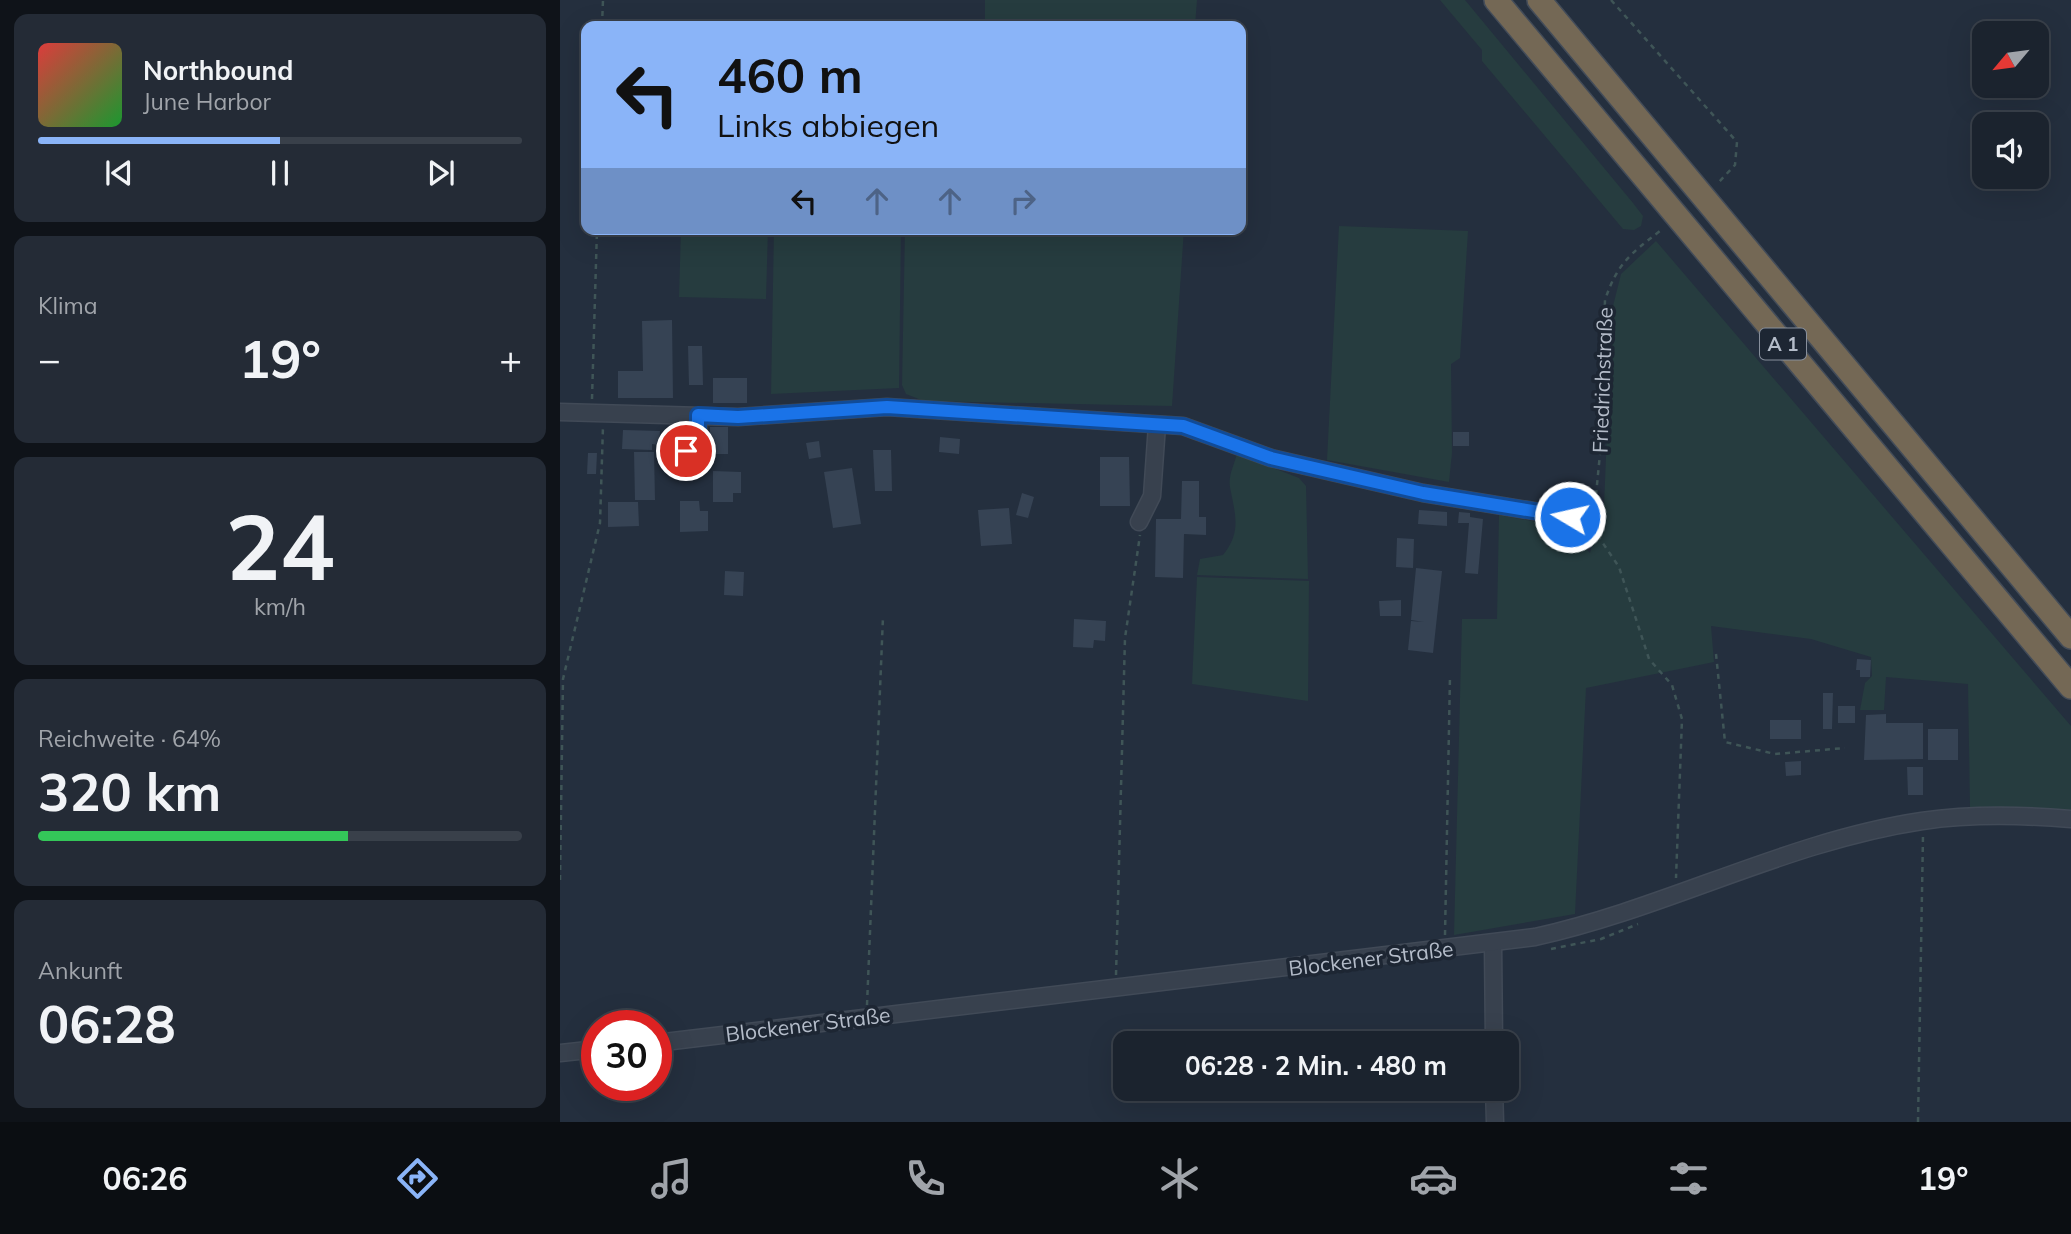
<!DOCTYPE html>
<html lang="de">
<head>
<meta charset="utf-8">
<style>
	:root { --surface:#1b232e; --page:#242b36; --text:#f1f3f6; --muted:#a0a4aa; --line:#39404a; --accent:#8ab4f8 }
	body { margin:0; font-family:Mulish,sans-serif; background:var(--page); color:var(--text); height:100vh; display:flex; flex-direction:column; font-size:26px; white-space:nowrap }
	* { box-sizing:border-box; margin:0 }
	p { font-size:23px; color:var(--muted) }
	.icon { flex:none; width:38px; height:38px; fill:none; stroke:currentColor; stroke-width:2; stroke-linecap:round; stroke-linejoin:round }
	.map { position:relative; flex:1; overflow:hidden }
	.sheet { display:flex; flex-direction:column; gap:14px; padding:14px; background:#0f1319; width:560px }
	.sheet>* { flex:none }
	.guide { position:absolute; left:21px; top:21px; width:665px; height:214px; border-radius:14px; box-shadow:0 7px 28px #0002,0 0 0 2px var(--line); background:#8ab4f8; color:#111; overflow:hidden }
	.needle { width:46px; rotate:241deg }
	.fabs { position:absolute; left:1412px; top:21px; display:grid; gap:14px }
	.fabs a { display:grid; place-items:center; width:77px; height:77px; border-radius:14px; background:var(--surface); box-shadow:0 7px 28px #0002,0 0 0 2px var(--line); font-size:35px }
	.speed { position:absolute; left:21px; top:1010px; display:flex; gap:14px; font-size:35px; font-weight:700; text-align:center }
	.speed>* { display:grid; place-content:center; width:91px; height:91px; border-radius:50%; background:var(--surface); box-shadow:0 7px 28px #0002,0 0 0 2px var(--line); line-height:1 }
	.speed .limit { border:10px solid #d22; background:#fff; color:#111 }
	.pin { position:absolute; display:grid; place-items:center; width:60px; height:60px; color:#fff; margin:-30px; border:4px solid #fff; border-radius:50%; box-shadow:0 2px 7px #0007 }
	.me { position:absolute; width:77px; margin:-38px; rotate:279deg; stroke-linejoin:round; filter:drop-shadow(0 0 5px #0008) }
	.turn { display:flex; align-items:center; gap:24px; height:147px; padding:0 21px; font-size:32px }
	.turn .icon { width:91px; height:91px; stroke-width:2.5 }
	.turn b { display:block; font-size:49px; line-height:60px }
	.lanes { display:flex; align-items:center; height:66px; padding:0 21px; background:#0003; justify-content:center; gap:35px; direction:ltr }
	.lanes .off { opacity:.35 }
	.big { font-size:52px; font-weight:700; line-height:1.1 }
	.sheet .card { flex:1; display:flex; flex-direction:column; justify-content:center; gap:10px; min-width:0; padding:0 24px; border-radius:14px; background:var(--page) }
	.sheet .dial { align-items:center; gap:0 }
	.dial b { font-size:91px; line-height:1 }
	.song { display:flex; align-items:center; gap:21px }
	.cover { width:84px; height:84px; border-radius:10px; background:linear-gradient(135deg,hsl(0 70% 55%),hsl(130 70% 35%)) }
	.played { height:7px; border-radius:4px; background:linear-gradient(90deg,var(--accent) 50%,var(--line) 50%) }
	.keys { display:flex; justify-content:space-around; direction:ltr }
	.heat { display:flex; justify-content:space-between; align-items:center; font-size:38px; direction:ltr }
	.charge { height:10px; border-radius:5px; background:linear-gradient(90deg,#34c759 64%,var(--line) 0) }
	.trip { position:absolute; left:553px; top:1031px; width:406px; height:70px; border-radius:14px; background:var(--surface); box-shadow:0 7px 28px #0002,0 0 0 2px var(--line); font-weight:700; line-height:70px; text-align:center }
	.tabs { display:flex; height:112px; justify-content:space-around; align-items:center; background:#0b0e12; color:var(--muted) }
	.tabs .icon { width:49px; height:49px }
	.tabs .current { color:var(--accent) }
	.tabs b { font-size:32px; color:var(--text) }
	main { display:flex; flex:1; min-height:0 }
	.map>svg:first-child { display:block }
	.green { fill:#263c3f }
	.building { fill:#364354 }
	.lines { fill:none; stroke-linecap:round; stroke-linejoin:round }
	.minor-casing { stroke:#414a57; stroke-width:19 }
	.highway-casing { stroke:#434c59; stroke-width:26 }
	.path { stroke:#3f5557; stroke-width:2.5; stroke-dasharray:5 5; stroke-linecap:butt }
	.minor { stroke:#38414e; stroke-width:16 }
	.highway { stroke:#746855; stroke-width:23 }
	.route-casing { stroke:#114b97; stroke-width:18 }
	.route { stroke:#1a73e8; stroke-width:12 }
	.labels { text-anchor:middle; stroke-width:7; stroke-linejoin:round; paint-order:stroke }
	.shield { fill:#1d2633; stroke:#878f9c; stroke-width:2 }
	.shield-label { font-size:19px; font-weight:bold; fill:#b4bcc9 }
	.street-label { font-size:21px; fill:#b4bcc9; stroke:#1d2633 }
</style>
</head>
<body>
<main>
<section class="sheet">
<div class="card">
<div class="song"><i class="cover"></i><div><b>Northbound</b><p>June Harbor</p></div></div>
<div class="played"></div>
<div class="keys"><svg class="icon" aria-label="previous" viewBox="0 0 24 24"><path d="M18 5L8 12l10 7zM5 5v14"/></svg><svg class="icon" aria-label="pause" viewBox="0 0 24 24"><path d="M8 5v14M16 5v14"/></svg><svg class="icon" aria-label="next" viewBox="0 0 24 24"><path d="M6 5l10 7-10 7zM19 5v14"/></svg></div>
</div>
<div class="card"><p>Klima</p>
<div class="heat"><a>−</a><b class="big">19°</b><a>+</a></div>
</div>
<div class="card dial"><b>24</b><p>km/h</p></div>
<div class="card"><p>Reichweite · 64%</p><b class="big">320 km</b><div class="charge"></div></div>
<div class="card"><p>Ankunft</p><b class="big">06:28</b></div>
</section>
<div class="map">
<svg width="1511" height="1122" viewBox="0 0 1511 1122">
	<rect width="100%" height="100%" fill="#242f3e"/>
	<g class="green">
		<polygon points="425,0 637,0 635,26 425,26"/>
		<polygon points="880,0 905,0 1073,203 1083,216 1081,226 1074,230 1063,229 922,61 922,50"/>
		<polygon points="779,226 908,231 900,358 891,364 892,453 889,482 767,460"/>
		<polygon points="121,229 208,229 206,299 119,297"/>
		<polygon points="214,229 341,229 339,388 211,394"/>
		<polygon points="345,229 624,229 612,406 364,401 346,394 342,385"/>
		<polygon points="1096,241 1511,726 1511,812 1410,807 1408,684 1326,677 1324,710 1300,710 1305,683 1312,676 1311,657 1251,639 1151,626 1154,662 1026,688 1015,914 894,935 902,619 937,619 939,515 1005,527 1030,553 1044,506 1052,310 1061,274"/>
		<path d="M677,454l62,24 7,8 2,93 -111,-4 3,-16 23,-4c19,-23 12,-41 7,-68 -2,-11 4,-22 7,-33z"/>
		<polygon points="637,577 749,581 748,701 632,684"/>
	</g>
	<g class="building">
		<polygon points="112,320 113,398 58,398 58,371 83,371 82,321"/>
		<polygon points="128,346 142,346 143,385 129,385"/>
		<rect x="153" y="378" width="34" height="25"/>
		<rect x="150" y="427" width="18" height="27"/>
		<polygon points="63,430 100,431 99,445 92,444 92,450 62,449"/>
		<rect x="893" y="432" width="16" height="14"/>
		<polygon points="380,437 400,439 399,454 379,452"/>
		<polygon points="259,441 261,457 249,459 246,443"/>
		<polygon points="313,450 331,450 332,491 315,491"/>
		<polygon points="74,452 94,452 95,500 75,500"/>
		<polygon points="28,453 37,453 36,474 27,474"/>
		<polygon points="540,457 569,457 570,506 540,506"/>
		<polygon points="292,468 301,524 273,528 264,472"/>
		<polygon points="153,471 181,472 181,493 173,493 173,502 153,502"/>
		<polygon points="622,481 639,481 639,517 646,517 646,535 624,534 623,578 595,577 596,519 621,519"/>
		<polygon points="462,493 474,497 468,518 456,515"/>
		<polygon points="120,501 139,501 140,511 148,511 148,531 120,532"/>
		<polygon points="48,502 78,502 79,526 48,527"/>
		<polygon points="449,508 452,544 421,546 418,510"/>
		<polygon points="859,510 887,512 887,526 858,524"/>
		<polygon points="899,512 910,513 910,517 923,519 918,574 905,573 909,523 898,523"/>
		<polygon points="837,538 854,539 853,568 836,567"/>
		<polygon points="856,568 882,571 873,653 848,650 851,621 864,622 851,620"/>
		<polygon points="165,571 184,572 183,596 164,595"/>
		<polygon points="841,600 841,616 820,616 819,601"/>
		<polygon points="514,619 546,621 545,641 534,640 533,648 513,647"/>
		<polygon points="1297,659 1311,660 1310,677 1300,677 1300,670 1296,670"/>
		<polygon points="1263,693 1273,693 1272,729 1263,729"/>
		<rect x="1278" y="706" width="17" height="17"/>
		<polygon points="1326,714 1326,723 1363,723 1363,759 1304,760 1306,715"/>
		<rect x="1210" y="720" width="31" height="19"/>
		<rect x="1368" y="729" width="30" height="31"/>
		<polygon points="1241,761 1241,775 1226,776 1225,762"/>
		<polygon points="1347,767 1363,767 1363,795 1348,795"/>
	</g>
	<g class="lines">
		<defs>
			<g id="minor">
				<polyline points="0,412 178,417 327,407 623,426 711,458 863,493 1010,517 1024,516"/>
				<polyline points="115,469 120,458 138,438 138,416"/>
				<polyline points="579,522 592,496 597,425"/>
				<polyline points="933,943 934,1043"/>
				<path d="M96,1043l879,-106c132,-29 253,-96 387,-116 48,-7 101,-6 149,-2"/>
				<polyline points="0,1053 37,1049"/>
				<polyline points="934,1088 935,1122"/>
			</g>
			<g id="highway">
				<polyline points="936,0 1511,687"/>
				<polyline points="979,0 1511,637"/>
			</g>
		</defs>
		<use href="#minor" class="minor-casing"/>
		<use href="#highway" class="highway-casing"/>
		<g class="path">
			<polyline points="1051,0 1177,142 1175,165 1157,184"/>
			<polyline points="42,26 43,0"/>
			<polyline points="32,399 37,229"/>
			<path d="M1035,505l5,-51 5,-154c12,-36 25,-46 55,-69"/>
			<polyline points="1032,527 1059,567 1089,659 1112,685 1122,719 1116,878"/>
			<polyline points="1156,654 1165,742 1215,754 1285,748"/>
			<polyline points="0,880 3,679 40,523 43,426"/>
			<polyline points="885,935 890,676"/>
			<polyline points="991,949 1041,939 1078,924"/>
			<polyline points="556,975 565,638 580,535"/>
			<polyline points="307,1005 323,617"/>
			<polyline points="1358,1122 1363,835"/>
		</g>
		<use href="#minor" class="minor"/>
		<use href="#highway" class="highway"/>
	</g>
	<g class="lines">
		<defs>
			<polyline id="route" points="126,451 138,438 138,415 178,417 327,407 623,426 711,458 863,493 1010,517"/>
		</defs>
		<use href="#route" class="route-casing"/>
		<use href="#route" class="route"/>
	</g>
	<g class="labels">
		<rect class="shield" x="1200" y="328.5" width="46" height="31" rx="5"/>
		<g class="shield-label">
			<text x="1223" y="351">A 1</text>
		</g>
		<g class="street-label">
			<text transform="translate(1043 380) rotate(-88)" y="7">Friedrichstraße</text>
			<text transform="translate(811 959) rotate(-7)" y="7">Blockener Straße</text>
			<text transform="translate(248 1025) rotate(-7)" y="7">Blockener Straße</text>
		</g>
	</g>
</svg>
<div class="fabs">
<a><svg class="needle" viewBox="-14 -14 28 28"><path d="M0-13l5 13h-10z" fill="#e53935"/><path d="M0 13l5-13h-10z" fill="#a0a4aa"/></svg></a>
<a><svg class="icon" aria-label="sound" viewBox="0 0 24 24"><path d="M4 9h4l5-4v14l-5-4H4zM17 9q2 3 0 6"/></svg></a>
</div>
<div class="speed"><div class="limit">30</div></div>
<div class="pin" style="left:126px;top:451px;background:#d93025"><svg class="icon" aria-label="arrive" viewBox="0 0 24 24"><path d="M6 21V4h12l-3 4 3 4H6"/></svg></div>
<svg class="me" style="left:1010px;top:517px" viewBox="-20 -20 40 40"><circle r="17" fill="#1a73e8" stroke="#fff" stroke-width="3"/><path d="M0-11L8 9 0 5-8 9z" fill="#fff"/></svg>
<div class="trip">06:28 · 2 Min. · 480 m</div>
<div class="guide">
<div class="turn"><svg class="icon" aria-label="left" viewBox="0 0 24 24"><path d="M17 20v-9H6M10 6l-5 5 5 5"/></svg><div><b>460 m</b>Links abbiegen</div></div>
<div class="lanes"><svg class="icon" aria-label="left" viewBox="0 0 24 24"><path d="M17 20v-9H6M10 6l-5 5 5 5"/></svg><svg class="icon off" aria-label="ahead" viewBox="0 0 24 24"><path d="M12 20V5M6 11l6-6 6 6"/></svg><svg class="icon off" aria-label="ahead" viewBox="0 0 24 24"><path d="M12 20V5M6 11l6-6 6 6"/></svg><svg class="icon off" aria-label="right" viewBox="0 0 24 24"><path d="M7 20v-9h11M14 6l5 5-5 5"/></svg></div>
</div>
</div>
</main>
<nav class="tabs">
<b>06:26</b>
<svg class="icon current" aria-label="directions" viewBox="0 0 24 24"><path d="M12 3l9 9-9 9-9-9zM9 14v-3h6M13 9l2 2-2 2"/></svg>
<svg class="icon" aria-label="music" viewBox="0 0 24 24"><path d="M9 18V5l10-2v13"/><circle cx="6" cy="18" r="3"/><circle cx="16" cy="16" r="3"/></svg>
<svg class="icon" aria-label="phone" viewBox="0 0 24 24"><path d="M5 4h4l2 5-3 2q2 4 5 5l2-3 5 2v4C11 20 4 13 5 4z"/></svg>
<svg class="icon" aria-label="climate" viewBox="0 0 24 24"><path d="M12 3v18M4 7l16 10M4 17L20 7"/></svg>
<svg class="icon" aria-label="car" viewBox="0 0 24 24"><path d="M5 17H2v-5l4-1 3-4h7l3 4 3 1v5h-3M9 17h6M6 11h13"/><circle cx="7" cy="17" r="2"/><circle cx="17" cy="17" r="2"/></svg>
<svg class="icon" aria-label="filters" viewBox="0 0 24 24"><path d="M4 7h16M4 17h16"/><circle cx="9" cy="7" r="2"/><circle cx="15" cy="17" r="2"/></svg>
<b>19°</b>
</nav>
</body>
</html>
